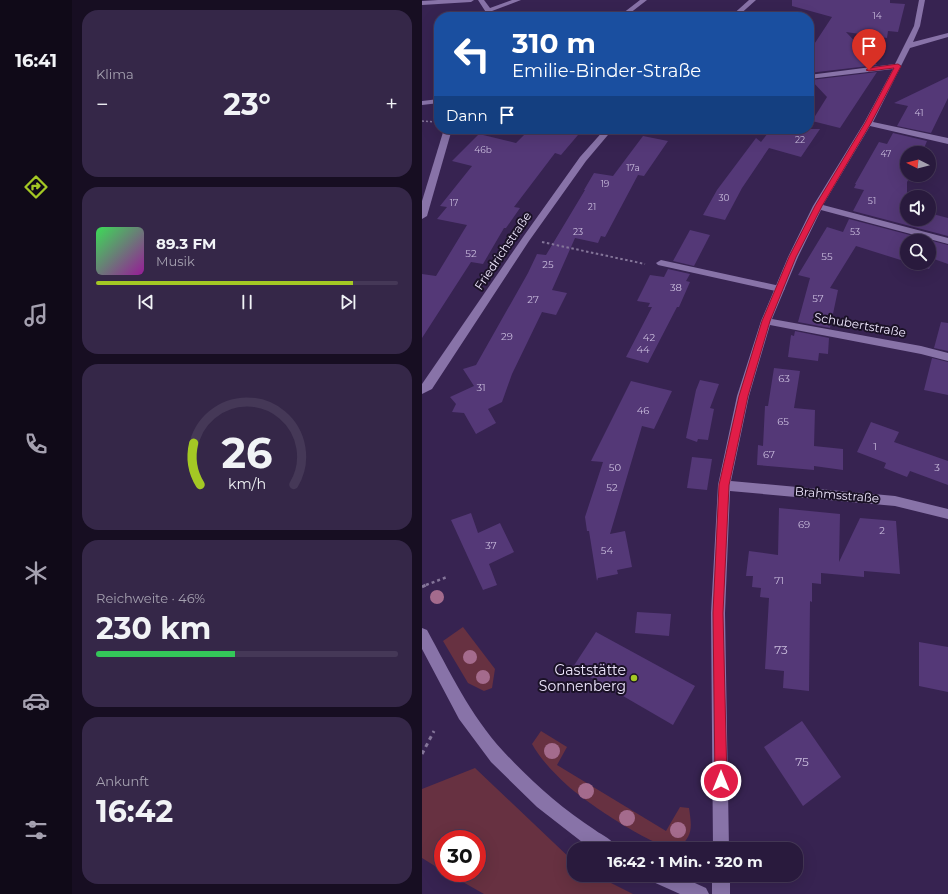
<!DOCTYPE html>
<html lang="de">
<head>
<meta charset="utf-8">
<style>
	:root { --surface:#291a3d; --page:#352748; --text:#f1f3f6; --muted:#a5a1b0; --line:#453857; --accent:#a4c824 }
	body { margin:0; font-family:Montserrat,sans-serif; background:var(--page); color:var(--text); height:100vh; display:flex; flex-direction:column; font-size:15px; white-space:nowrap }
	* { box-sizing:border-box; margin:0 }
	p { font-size:13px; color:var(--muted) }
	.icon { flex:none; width:22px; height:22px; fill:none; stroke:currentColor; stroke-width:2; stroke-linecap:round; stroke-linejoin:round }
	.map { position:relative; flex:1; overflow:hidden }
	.drawer { display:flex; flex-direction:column; gap:10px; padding:10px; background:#170e22; width:350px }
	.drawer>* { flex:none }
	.banner { position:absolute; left:12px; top:12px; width:380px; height:122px; border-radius:16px; box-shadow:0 4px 16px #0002,0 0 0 1px var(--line); background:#1a4fa0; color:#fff; overflow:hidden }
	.needle { width:26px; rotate:276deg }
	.tools { position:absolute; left:478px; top:146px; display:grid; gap:8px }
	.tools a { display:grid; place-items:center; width:36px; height:36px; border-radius:50%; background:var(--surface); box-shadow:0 4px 16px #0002,0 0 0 1px var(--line); font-size:20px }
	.speed { position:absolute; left:12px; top:830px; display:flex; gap:8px; font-size:20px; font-weight:700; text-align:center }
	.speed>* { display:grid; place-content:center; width:52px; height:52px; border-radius:50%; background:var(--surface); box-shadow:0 4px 16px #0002,0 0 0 1px var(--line); line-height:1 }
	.speed .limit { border:6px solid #d22; background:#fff; color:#111 }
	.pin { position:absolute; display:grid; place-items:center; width:34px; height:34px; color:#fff; margin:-41px -17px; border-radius:50% 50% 50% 0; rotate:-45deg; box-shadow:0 0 4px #0007 }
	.pin .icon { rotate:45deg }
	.me { position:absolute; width:44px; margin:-22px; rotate:0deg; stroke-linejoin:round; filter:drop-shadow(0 0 3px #0008) }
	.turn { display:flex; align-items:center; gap:14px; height:84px; padding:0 12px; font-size:18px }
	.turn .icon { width:52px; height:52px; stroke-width:2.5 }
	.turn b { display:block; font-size:28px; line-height:34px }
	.then { display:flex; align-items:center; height:38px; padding:0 12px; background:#0003; gap:8px; font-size:15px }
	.big { font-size:30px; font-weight:700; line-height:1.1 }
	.drawer .card { flex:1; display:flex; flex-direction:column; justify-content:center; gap:6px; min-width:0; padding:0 14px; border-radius:16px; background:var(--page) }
	.drawer .dial { align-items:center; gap:0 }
	.dial svg { height:104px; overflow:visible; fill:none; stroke:var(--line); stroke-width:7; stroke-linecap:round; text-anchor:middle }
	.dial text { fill:var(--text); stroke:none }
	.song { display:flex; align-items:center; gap:12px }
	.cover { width:48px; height:48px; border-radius:6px; background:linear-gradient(135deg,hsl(130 70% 55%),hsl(300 70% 35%)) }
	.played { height:4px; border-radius:2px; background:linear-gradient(90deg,var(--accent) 85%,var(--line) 85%) }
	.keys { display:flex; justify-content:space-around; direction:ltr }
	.heat { display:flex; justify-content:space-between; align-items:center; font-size:22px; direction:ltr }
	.charge { height:6px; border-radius:3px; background:linear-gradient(90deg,#34c759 46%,var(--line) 0) }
	.trip { position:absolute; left:145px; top:842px; width:236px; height:40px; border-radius:16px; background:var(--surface); box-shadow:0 4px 16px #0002,0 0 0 1px var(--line); font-weight:700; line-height:40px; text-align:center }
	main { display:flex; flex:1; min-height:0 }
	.tab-bar { display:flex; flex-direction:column; width:72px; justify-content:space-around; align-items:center; background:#100a18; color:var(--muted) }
	.tab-bar .icon { width:28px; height:28px }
	.tab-bar .on { color:var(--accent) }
	.tab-bar b { font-size:18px; color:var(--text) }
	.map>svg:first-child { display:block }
	.green { fill:#673141 }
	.building { fill:#543877 }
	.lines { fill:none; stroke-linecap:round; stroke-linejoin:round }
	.path-far3 { stroke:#847599; stroke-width:1.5; stroke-dasharray:2 2; stroke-linecap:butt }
	.path-far2 { stroke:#847599; stroke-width:2; stroke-dasharray:2.5 2.5; stroke-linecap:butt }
	.path-far1 { stroke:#847599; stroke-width:2.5; stroke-dasharray:3 3; stroke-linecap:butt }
	.path { stroke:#847599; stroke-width:3; stroke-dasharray:4 4; stroke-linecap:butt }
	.lane { fill:#8873a8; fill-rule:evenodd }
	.street { fill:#8873a8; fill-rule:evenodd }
	.tree { fill:#a46b8d }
	.route { fill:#e11d48; stroke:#92132f }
	.poi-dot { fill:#a4c824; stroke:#1b1227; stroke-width:1.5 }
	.labels { text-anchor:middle; stroke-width:4; stroke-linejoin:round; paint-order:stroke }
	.far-number-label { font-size:9px; fill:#c8bbdc }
	.number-label { font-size:10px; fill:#c8bbdc }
	.street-label { font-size:12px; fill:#efe7fe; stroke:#1b1227 }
	.near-number-label { font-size:12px; fill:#c8bbdc }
	.near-poi-label { font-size:14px; fill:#efe7fe; stroke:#1b1227; text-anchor:end }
</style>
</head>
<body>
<main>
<nav class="tab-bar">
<b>16:41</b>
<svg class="icon on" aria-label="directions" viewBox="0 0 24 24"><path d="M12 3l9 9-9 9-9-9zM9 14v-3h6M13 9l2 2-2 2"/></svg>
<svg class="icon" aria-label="music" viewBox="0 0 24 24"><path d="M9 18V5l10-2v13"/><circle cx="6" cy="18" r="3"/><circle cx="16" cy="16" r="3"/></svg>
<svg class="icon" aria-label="phone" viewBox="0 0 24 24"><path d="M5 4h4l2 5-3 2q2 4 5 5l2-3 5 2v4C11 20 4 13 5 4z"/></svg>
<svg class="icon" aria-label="climate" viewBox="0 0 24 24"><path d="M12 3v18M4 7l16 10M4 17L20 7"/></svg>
<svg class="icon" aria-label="car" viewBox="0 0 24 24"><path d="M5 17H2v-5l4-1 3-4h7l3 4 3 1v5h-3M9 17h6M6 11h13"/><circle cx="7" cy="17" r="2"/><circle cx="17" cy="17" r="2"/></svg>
<svg class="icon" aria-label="filters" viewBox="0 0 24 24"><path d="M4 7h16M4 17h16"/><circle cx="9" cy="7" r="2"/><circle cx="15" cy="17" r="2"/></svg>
</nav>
<section class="drawer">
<div class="card"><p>Klima</p>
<div class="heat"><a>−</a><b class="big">23°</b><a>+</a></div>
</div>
<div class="card">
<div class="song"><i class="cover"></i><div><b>89.3 FM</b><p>Musik</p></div></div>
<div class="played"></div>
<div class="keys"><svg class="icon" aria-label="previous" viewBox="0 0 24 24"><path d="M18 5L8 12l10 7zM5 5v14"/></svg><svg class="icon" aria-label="pause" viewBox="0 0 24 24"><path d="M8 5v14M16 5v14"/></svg><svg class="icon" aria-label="next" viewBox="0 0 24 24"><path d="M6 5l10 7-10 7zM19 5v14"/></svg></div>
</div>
<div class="card dial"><svg viewBox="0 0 100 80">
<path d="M14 69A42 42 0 1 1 86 69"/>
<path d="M14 69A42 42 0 0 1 9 37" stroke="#a4c824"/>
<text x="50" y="56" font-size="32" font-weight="700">26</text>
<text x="50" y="72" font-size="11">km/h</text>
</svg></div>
<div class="card"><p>Reichweite · 46%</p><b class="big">230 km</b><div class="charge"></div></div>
<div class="card"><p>Ankunft</p><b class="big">16:42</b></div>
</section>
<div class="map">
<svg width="526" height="894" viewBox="0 0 526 894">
	<rect width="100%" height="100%" fill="#372351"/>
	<g class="green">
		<polygon points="41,627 73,669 70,688 62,691 46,683 21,641"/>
		<path d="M119,731l26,16 -10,18 109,66 14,-24 9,1c3,20 4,27 -11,41 -23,0 -91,-46 -110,-63 -13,-12 -27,-26 -36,-42z"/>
		<polygon points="53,768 152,862 152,875 173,875 211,894 62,894 25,873 55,873 55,839 21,839 21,871 0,858 0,789"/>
	</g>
	<g class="building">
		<polygon points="370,0 468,0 468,3 483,4 476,32 466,31 465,38 424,32 455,65 387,73 387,52 410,17 370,6"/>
		<polygon points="455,72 418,128 390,121 405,97 389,80"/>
		<polygon points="526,77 526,98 509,133 475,126 486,106 472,103"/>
		<polygon points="108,129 129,129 156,135 139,155 133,153 92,207 98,208 84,228 82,228 61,264 49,262 0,338 0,274 14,276 45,225 15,219 25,207 18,206 50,166 30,161 57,134 94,143"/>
		<polygon points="349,129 398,129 379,157 347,148 320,188 303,220 281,215 295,190 334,138 339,142"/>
		<polygon points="471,133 505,141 500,153 485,153 485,175 489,175 485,182 485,196 481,206 485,207 485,219 507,219 507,213 526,218 526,236 431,211 442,190 432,188 434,184 433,184 457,142 465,144"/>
		<polygon points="221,136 246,141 222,176 216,175 183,237 179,236 176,243 153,238 130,290 145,293 134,315 120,312 90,374 80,402 66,409 74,423 54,434 42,413 30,412 34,404 28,397 52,386 41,369 54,365 106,273 115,254 124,255 163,190 162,190 172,173 191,176"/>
		<polygon points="427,219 526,245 526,264 512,259 507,269 489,263 507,263 507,241 485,241 485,262 434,246 408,288 416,290 408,328 376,322 388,278 376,275 405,227 421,232"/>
		<polygon points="268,230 288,235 272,266 251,261"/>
		<polygon points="246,269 268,274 264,281 268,282 257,307 255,307 226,363 204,357 230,307 226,307 228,303 215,301 228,275 242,277"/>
		<polygon points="519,322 526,323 526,351 512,348"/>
		<polygon points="373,331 407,338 406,354 397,353 396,361 366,357 369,335 372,336"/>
		<polygon points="510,358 526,362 526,395 502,390"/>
		<polygon points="352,368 378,371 372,408 393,410 392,446 421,449 421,470 392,466 392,470 335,465 336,445 341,446 343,406 346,406"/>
		<polygon points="278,380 297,384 288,408 292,409 286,440 276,439 275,442 264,438 274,390"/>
		<polygon points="209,381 250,391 232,429 220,426 188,534 203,531 210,567 195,570 196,574 176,578 175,581 167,531 165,531 163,517 181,462 169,461"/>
		<polygon points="449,422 477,432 472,442 526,461 526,485 488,471 485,477 462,468 464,463 435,452"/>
		<polygon points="270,457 290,459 285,490 265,488"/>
		<polygon points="357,508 418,514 417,562 438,518 474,521 478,574 442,571 442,577 399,573 399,584 390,583 390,602 388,601 387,691 361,688 362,671 343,669 347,598 338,597 339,588 330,587 331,576 324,576 327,551 356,555"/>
		<polygon points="49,513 56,533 78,523 92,552 67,564 75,585 61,590 29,520"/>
		<polygon points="215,612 249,614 247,636 213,633"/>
		<polygon points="174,632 273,686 251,725 151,667"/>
		<polygon points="497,642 526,647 526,692 497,686"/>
		<polygon points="380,721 419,777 381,806 342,747"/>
	</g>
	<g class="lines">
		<polyline class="path-far3" points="0,121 13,122"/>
		<polyline class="path-far2" points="120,242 223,264"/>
		<polyline class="path-far1" points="4,585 25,577"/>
		<g class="path">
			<polyline points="0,587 6,584"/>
			<polyline points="0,754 12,731"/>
		</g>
		<g class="lane">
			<polygon points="16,0 52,0 49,2 0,5 0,1"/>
			<polygon points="239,260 358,286 363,289 358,292 236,265 234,263"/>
		</g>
		<g class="street">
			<polygon points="56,0 62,0 68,8 90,0 99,0 70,11 73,17 67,17"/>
			<polygon points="218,0 225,0 203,17 196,17"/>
			<polygon points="327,0 334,0 315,17 308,17"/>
			<polygon points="497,0 503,0 498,26 491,42 526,33 526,37 488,48 451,122 526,138 526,144 448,126 401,205 526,238 526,244 399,210 376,257 350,319 499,346 526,353 526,361 499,354 348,325 327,396 309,481 473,496 526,509 526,519 473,506 308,491 303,613 307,849 291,849 289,613 296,485 315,396 339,321 366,257 391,206 442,123 471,69 387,79 387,75 473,64 492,26"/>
			<polygon points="17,99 17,103 0,105 0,101"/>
			<polygon points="22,129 30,129 5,216 0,219 0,201"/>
			<polygon points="183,129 191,129 164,161 107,241 10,389 0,394 0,384 101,237 158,157"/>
			<path d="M0,628l5,2c23,42 43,85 76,121 27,29 58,57 92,79 8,6 18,9 22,19h-23l-12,-7 -45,-35 -46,-45 -32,-43 -37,-70z"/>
			<polygon points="226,875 255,875 284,888 287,894 258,894 229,881"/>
			<rect x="290" y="875" width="18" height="19"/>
		</g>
	</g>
	<g class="tree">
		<circle cx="15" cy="597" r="7"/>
		<circle cx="48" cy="657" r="7"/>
		<circle cx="61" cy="677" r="7"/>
		<circle cx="130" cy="751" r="8"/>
		<circle cx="164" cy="791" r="8"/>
		<circle cx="205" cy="818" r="8"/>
		<circle cx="256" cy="830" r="8"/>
	</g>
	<polygon class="route" points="476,64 479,66 449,123 400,206 374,257 348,321 326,396 307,485 301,613 305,781 303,786 299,787 295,786 293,781 291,613 297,485 317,396 340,321 367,257 393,206 443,123 472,68 447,71 444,70 447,68"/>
	<circle class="poi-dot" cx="212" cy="678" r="4"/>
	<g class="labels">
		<g class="far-number-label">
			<text x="455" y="19">14</text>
			<text x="497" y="116">41</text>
			<text x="378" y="143">22</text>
			<text x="61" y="153">46b</text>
			<text x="464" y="157">47</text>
			<text x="211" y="171">17a</text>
			<text x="183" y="187">19</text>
			<text x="302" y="201">30</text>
			<text x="450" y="204">51</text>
			<text x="32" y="206">17</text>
			<text x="170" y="210">21</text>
			<text x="156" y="235">23</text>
			<text x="433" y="235">53</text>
		</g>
		<g class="number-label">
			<text x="49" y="257">52</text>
			<text x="405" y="260">55</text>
			<text x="126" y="268">25</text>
			<text x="254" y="291">38</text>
			<text x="396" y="302">57</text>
			<text x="111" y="303">27</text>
			<text x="85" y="340">29</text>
			<text x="227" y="341">42</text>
			<text x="221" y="353">44</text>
			<text x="362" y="382">63</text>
			<text x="59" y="391">31</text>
			<text x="221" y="414">46</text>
			<text x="361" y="425">65</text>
			<text x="453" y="450">1</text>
			<text x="347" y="458">67</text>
			<text x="193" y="471">50</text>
			<text x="515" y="471">3</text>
			<text x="190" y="491">52</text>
			<text x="382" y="528">69</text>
			<text x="460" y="534">2</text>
			<text x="69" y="549">37</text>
			<text x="185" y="554">54</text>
			<text x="357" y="584">71</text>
		</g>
		<g class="street-label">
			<text transform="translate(81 251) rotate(-56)" y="4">Friedrichstraße</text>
			<text transform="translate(438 325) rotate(10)" y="4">Schubertstraße</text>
			<text transform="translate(415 495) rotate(5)" y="4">Brahmsstraße</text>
		</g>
		<g class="near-number-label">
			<text x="359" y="654">73</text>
			<text x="380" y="766">75</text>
		</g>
		<g class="near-poi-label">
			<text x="204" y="675">Gaststätte<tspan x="204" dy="16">Sonnenberg</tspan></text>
		</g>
	</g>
</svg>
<div class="tools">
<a><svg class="needle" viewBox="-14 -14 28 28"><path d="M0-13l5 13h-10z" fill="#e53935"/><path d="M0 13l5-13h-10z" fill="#a5a1b0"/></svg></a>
<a><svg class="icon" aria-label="sound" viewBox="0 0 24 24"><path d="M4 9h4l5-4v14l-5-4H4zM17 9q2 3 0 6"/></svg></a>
<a><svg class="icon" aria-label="search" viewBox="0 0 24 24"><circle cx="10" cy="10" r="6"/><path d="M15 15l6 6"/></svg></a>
</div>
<div class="speed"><div class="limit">30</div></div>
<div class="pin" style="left:447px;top:70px;background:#d93025"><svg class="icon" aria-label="arrive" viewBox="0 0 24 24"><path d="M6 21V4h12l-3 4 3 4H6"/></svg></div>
<svg class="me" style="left:299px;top:781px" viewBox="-20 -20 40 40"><circle r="17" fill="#e11d48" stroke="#fff" stroke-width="3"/><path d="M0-11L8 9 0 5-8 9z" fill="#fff"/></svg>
<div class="trip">16:42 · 1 Min. · 320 m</div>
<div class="banner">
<div class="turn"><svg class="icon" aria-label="left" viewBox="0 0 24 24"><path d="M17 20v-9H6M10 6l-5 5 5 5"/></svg><div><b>310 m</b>Emilie-Binder-Straße</div></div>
<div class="then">Dann<svg class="icon" aria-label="arrive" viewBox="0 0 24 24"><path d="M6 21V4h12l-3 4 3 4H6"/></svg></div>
</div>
</div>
</main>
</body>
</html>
